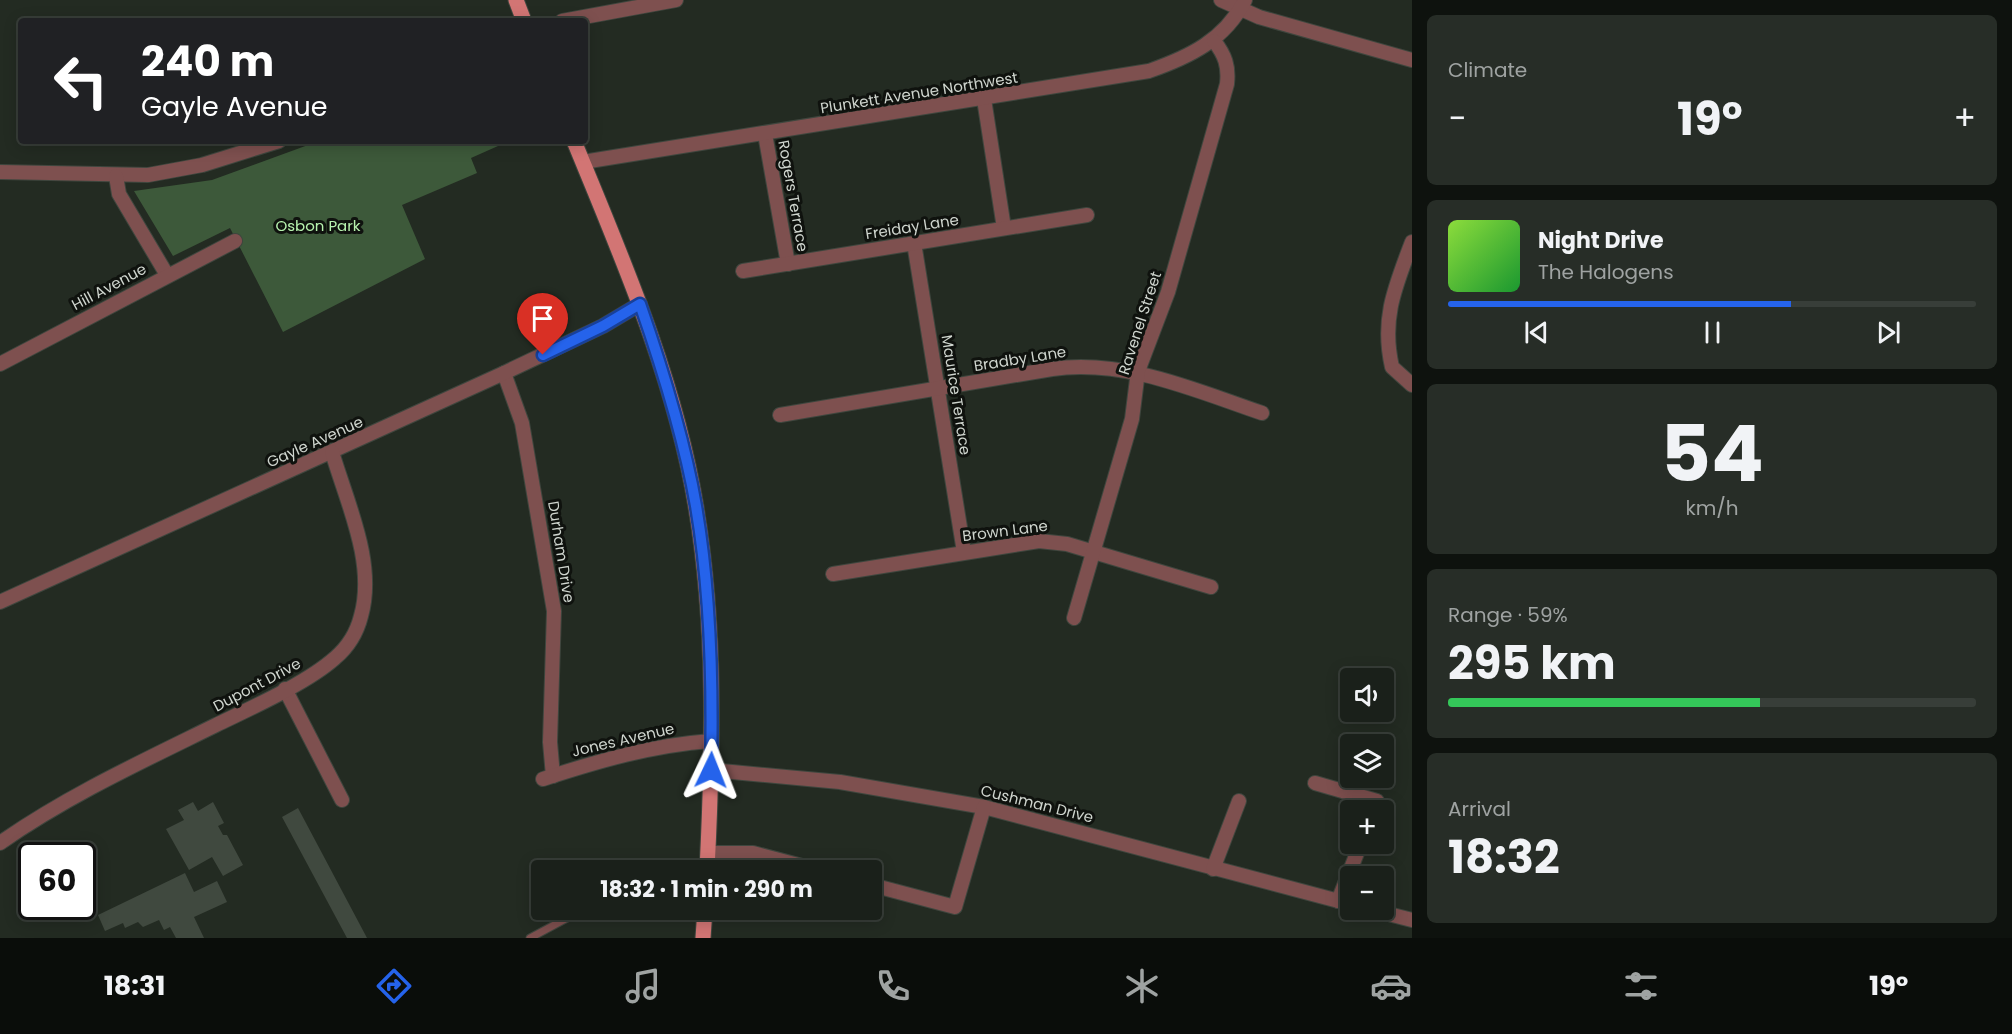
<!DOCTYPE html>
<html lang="en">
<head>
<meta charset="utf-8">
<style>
	:root { --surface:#1a201a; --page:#272d27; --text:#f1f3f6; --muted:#9fa3a2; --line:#383e39; --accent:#2563eb }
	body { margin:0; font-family:Poppins,sans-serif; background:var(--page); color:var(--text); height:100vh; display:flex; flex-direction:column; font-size:22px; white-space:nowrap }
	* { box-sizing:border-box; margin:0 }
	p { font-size:20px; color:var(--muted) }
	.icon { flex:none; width:33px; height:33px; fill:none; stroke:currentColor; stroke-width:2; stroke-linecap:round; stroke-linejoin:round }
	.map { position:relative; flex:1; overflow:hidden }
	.side { display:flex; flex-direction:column; gap:15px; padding:15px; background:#0e120e; width:600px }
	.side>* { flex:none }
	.banner { position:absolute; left:18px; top:18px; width:570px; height:126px; border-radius:6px; box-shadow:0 3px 15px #0003,0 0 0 2px var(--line); background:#202124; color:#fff; overflow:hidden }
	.buttons { position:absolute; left:1340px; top:668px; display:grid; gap:12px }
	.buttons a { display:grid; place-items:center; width:54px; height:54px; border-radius:6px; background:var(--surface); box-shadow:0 3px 15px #0003,0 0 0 2px var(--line); font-size:30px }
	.speed { position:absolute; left:18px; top:842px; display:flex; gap:12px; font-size:30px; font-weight:700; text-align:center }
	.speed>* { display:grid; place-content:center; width:78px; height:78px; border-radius:50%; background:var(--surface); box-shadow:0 3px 15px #0003,0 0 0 2px var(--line); line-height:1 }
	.speed .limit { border:3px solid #111; border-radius:9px; background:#fff; color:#111 }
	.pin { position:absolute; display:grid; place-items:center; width:51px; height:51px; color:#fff; margin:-62px -26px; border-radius:50% 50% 50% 0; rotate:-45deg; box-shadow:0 0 6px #0007 }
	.pin .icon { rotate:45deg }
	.me { position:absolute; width:66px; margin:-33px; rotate:2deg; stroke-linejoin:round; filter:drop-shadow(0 0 4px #0008) }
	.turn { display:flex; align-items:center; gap:21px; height:126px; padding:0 24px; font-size:27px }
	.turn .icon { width:78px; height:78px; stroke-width:2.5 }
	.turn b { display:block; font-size:42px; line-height:51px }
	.big { font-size:45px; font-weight:700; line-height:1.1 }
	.side .tile { flex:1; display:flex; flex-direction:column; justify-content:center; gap:9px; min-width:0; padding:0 21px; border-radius:9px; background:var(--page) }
	.side .dial { align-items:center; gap:0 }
	.dial b { font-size:78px; line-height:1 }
	.song { display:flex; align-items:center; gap:18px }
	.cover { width:72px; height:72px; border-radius:9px; background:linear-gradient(135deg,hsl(90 70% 55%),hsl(130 70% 35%)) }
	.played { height:6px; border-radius:3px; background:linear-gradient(90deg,var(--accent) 65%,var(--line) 65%) }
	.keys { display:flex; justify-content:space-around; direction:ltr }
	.heat { display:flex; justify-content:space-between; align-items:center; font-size:33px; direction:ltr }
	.charge { height:9px; border-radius:4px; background:linear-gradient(90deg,#34c759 59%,var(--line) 0) }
	.trip { position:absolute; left:531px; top:860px; width:351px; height:60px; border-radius:6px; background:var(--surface); box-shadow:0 3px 15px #0003,0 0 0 2px var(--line); font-weight:700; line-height:60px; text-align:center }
	.menu { display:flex; height:96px; justify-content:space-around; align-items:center; background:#0a0d0a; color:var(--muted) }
	.menu .icon { width:42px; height:42px }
	.menu .active { color:var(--accent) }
	.menu b { font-size:27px; color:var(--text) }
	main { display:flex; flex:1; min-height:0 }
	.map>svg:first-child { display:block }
	.green { fill:#3d593a }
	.building { fill:#40493f }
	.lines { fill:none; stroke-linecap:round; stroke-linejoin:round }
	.lane-casing { stroke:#3f463e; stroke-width:9 }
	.street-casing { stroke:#3f463e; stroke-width:16 }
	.primary-casing { stroke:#3f463e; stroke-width:17 }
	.lane { stroke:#7e504f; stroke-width:7 }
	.street { stroke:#7e504f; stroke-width:14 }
	.primary { stroke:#d27574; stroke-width:15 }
	.route-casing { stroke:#184099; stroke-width:15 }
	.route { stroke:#2563eb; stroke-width:10 }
	.labels { text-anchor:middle; stroke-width:6; stroke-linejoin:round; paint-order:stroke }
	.street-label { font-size:15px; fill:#cfd5ce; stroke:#0f120e }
	.park-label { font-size:15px; fill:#b8f3af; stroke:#0f120e }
</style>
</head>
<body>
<main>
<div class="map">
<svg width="1412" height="938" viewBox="0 0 1412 938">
	<rect width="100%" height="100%" fill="#232b22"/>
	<polygon class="green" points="319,141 495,141 498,146 471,158 477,173 402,205 425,259 283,332 230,228 173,256 134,191 212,180"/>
	<g class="building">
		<polygon points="193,802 198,811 213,802 224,823 218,826 223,835 227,835 243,865 223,876 212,857 189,870 166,829 184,820 178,810"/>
		<polygon points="298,808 367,938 347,938 282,817"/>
		<polygon points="185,873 194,892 217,881 227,902 194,917 204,938 176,938 170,927 164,930 159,920 143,927 138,922 125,928 123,923 105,931 98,915"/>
	</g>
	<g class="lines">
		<defs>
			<polyline id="lane" points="530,938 584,909"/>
			<g id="street">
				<polyline points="1221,0 1259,17 1412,60"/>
				<polyline points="562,21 676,0"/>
				<polyline points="984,99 1004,228"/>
				<polyline points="765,134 788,264"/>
				<path d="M583,162l566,-91c40,-14 76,-31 96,-71"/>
				<polyline points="0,172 148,175 202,165 279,141"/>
				<polyline points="116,176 119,194 167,275"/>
				<path d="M1412,242c-17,45 -31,77 -20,125l20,18"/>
				<polyline points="914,243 964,552"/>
				<polyline points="743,271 1087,215"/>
				<polyline points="0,364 235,241"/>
				<polyline points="504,373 522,423 554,611 550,742 553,776"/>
				<path d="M780,415l272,-46c74,-10 142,21 210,44"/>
				<polyline points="833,574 1039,541 1067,544 1211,587"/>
				<polyline points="0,602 504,373 603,326 640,304"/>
				<path d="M1074,618l58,-199 6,-48 30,-79 59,-208c2,-18 -2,-29 -13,-43"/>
				<polyline points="285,689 342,800"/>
				<polyline points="711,770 840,782 984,807 1350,904"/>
				<path d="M543,779c55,-18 110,-34 168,-38"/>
				<polyline points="1315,783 1377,801 1374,810"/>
				<path d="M0,843c67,-47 143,-82 216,-118 35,-17 91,-42 119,-67 13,-11 22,-26 26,-42 15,-53 -14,-113 -29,-164"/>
				<polyline points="708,853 753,853 817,870"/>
				<polyline points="1213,869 1239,801"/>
				<polyline points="872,885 955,907 984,807"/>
				<polyline points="1338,901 1361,843"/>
				<polyline points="1369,909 1412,920"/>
			</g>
			<g id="primary">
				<polyline points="516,0 524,21"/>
				<path d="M574,141c49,119 101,238 122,366 20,120 17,242 11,363"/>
				<polyline points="703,938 705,909"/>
			</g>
		</defs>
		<use href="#lane" class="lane-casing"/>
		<use href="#street" class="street-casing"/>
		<use href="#primary" class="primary-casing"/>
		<use href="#lane" class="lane"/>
		<use href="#street" class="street"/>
		<use href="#primary" class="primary"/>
	</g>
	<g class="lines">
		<defs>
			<path id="route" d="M543,355l60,-29 37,-22c23,66 44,133 56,202 15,87 17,176 15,264"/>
		</defs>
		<use href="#route" class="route-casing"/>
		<use href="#route" class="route"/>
	</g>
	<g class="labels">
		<g class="street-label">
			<text transform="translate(919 93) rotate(-9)" y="5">Plunkett Avenue Northwest</text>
			<text transform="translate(793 196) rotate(80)" y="5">Rogers Terrace</text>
			<text transform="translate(912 227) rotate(-9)" y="5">Freiday Lane</text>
			<text transform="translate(109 287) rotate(-28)" y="5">Hill Avenue</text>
			<text transform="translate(1140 323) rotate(-72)" y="5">Ravenel Street</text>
			<text transform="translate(1020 359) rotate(-9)" y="5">Bradby Lane</text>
			<text transform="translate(956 395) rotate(81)" y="5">Maurice Terrace</text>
			<text transform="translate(315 442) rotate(-24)" y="5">Gayle Avenue</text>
			<text transform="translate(1005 531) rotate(-7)" y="5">Brown Lane</text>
			<text transform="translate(561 552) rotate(81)" y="5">Durham Drive</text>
			<text transform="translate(257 685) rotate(-28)" y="5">Dupont Drive</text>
			<text transform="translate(623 740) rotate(-13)" y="5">Jones Avenue</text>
			<text transform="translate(1037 804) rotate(14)" y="5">Cushman Drive</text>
		</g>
		<g class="park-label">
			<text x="318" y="231">Osbon Park</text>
		</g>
	</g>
</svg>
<div class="buttons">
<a><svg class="icon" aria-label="sound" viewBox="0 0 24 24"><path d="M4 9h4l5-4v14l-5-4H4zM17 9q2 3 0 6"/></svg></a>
<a><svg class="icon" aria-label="layers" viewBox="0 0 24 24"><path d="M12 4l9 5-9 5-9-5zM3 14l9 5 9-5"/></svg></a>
<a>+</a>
<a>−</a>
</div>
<div class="speed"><div class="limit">60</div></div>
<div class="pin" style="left:543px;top:355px;background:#d93025"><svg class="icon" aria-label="arrive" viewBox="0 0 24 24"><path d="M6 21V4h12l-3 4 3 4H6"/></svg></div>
<svg class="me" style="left:711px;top:770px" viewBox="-20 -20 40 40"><path d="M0-17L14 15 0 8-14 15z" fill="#2563eb" stroke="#fff" stroke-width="4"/></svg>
<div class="trip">18:32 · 1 min · 290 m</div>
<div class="banner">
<div class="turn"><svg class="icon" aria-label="left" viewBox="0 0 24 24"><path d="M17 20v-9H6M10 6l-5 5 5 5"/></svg><div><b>240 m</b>Gayle Avenue</div></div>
</div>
</div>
<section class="side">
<div class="tile"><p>Climate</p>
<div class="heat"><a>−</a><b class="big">19°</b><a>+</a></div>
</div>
<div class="tile">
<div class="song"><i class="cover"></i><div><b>Night Drive</b><p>The Halogens</p></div></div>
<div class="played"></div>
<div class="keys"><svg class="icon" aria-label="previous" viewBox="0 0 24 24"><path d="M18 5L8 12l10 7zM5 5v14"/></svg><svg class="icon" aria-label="pause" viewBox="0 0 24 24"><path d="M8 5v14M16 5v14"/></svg><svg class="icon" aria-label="next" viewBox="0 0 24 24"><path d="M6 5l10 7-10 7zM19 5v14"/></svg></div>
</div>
<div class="tile dial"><b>54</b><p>km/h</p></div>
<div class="tile"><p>Range · 59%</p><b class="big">295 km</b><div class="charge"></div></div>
<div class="tile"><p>Arrival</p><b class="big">18:32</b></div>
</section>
</main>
<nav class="menu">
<b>18:31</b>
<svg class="icon active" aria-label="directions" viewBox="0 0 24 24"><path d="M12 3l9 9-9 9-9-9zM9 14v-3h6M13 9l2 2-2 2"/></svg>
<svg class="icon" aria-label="music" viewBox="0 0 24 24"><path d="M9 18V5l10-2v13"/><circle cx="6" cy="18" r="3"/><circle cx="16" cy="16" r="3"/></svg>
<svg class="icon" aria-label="phone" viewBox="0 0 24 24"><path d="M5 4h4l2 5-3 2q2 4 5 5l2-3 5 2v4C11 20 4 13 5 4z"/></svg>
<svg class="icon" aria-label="climate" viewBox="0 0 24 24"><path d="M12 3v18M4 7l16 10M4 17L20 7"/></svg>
<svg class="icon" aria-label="car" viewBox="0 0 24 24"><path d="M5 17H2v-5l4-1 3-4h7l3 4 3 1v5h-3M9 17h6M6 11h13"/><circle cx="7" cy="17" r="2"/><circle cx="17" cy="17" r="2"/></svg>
<svg class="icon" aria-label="filters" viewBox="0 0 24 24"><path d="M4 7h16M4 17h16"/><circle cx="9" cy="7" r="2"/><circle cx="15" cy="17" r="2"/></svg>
<b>19°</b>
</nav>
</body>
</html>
